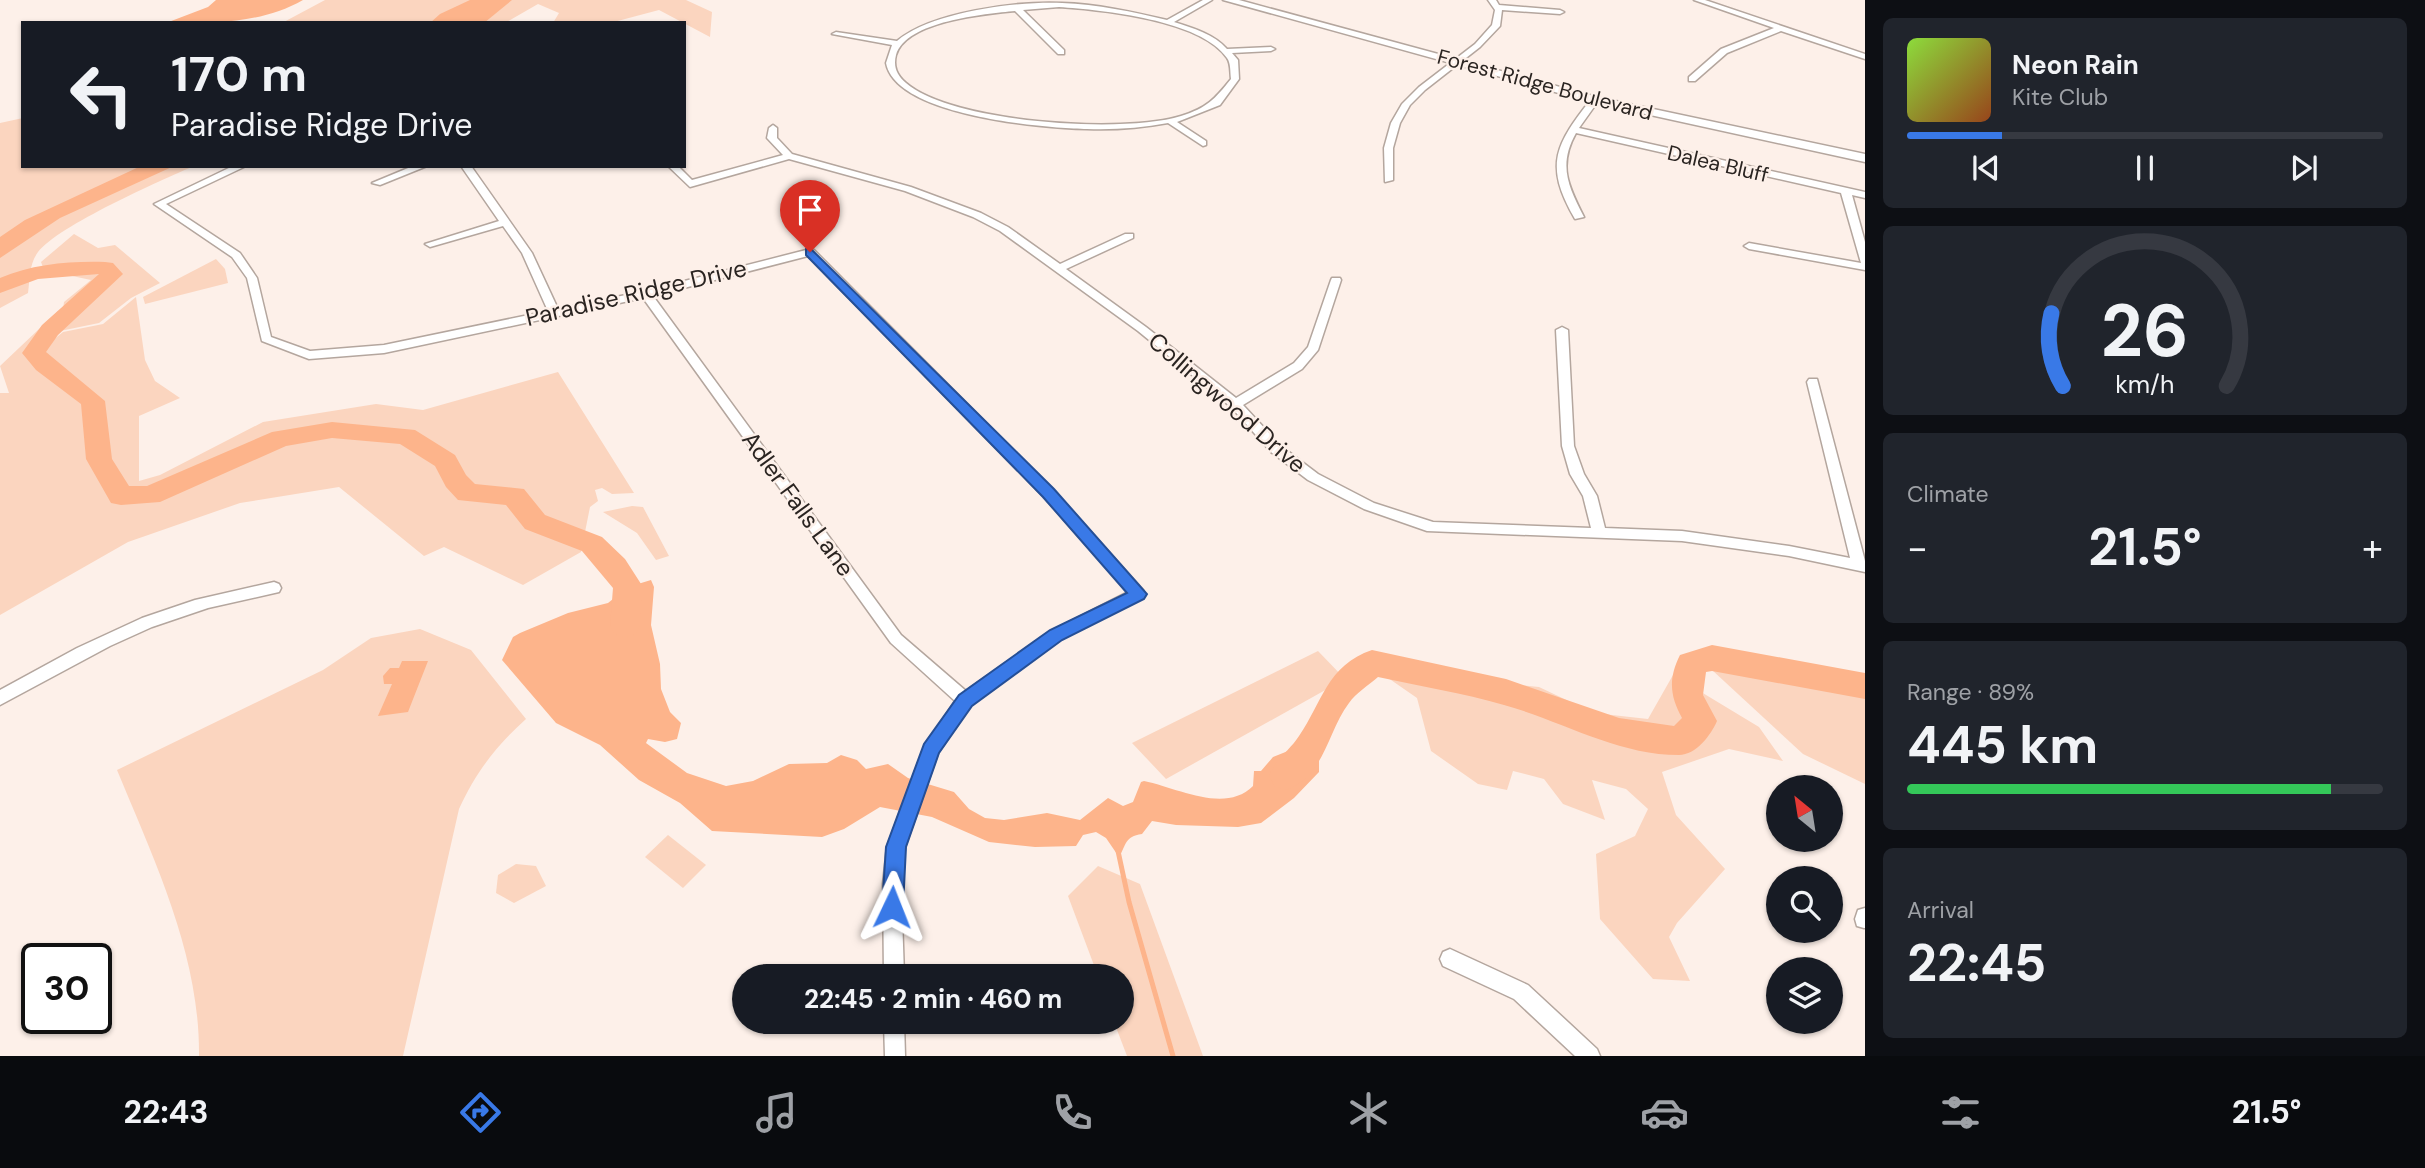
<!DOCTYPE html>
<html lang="en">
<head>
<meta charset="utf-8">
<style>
	:root { --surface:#171b24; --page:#20242c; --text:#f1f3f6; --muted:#9ea1a6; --line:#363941; --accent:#3979e7 }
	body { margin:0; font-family:"DM Sans",sans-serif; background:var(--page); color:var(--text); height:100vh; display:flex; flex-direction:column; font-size:26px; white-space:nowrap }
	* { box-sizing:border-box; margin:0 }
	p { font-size:23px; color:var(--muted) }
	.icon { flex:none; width:38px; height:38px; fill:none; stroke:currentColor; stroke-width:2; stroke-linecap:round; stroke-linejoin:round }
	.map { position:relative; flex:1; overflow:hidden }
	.details { display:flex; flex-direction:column; gap:18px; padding:18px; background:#0d0f14; width:560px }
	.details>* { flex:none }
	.banner { position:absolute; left:21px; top:21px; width:665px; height:147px; border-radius:0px; box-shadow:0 2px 5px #0004; background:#171b24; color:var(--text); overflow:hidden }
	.needle { width:46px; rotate:330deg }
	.tools { position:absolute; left:1766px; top:775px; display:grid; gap:14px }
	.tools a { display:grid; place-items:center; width:77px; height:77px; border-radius:50%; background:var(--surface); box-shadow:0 2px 5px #0004; font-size:35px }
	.speed { position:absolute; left:21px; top:943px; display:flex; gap:14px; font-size:35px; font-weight:700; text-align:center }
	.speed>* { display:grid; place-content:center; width:91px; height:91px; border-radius:50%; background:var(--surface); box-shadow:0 2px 5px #0004; line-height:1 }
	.speed .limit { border:4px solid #111; border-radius:10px; background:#fff; color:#111 }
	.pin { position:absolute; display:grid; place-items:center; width:60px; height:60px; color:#fff; margin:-72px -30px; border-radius:50% 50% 50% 0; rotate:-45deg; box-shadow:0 0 7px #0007 }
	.pin .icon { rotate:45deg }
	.me { position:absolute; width:77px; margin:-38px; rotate:2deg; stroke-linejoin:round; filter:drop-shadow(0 0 5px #0008) }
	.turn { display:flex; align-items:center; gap:24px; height:147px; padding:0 35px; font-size:32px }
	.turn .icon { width:91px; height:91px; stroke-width:2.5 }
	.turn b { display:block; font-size:49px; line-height:60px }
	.big { font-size:52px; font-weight:700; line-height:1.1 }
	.details .widget { flex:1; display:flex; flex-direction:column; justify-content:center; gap:10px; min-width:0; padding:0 24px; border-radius:10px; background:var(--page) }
	.details .dial { align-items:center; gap:0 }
	.dial svg { height:182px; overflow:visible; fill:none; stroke:var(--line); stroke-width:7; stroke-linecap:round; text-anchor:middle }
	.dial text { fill:var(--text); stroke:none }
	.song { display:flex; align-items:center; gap:21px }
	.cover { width:84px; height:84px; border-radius:10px; background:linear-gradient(135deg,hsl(90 70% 55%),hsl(20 70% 35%)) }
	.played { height:7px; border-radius:4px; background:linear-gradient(90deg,var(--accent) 20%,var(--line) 20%) }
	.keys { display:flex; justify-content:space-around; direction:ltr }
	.heat { display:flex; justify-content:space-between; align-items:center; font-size:38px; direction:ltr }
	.charge { height:10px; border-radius:5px; background:linear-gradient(90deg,#34c759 89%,var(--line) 0) }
	.trip { position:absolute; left:732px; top:964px; width:402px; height:70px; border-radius:35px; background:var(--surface); box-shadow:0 2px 5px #0004; font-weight:700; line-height:70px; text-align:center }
	.menu { display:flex; height:112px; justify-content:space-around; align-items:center; background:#090b0e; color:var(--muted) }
	.menu .icon { width:49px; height:49px }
	.menu .current { color:var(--accent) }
	.menu b { font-size:32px; color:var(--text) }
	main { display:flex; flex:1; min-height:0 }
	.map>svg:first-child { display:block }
	.green { fill:#fbd5bf }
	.water { fill:#fdb48b }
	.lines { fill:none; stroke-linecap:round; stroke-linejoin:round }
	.stream { stroke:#fdb48b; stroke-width:5 }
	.river { fill:#fdb48b; fill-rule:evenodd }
	.street-casing { stroke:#b4a69e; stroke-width:3 }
	.secondary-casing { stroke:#b4a69e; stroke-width:3 }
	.street { fill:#fff; fill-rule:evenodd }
	.secondary { fill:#fff; fill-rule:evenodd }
	.route { fill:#3979e7; stroke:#254f96; stroke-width:2 }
	.labels { text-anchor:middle; stroke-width:5; stroke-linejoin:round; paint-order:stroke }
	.far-street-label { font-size:21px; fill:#2a2421; stroke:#fdf0e9 }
	.street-label { font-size:24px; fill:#2a2421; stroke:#fdf0e9 }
</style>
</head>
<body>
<main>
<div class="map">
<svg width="1865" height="1056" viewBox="0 0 1865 1056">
	<rect width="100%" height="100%" fill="#fdf0e9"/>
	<g class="green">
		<polygon points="325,0 686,0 712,12 710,37 659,10 610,23 553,23 559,13 538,4 505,23 282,23"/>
		<path d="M23,118v48h171c-33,14 -136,60 -156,86 -9,12 -8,27 -10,41l-28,15v-185z"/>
		<polygon points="74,234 98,248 115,245 160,283 131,298 99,323 60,331 64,302 91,280 44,270 41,262"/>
		<polygon points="216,259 225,269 228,283 145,304 143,297"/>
		<polygon points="136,297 145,360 155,381 180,398 139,416 139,481 160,475 263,422 376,404 423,410 558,372 634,493 612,494 602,488 595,490 598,501 590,507 581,552 523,585 444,547 424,556 339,487 240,503 128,542 0,615 0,393 9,393 0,366 58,311 57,333 47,345 63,332 103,324"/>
		<polygon points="632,506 643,507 669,556 656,560 637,533 603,512"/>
		<path d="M420,629l51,21 55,69c-30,27 -50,53 -67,90l-56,247h-204c1,-101 -44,-194 -82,-286l206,-100 48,-32z"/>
		<polygon points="1318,651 1345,679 1166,779 1132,743"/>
		<polygon points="1712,670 1865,684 1865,784 1803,754"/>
		<polygon points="1378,671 1539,687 1594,713 1648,719 1673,675 1759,727 1783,761 1729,749 1662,772 1676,815 1725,869 1677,923 1669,937 1690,981 1653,979 1600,919 1596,854 1635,836 1648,809 1626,789 1592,780 1605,820 1563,804 1544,779 1513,771 1507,790 1478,784 1431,751 1417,698"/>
		<polygon points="668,835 706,865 683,888 645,857"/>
		<polygon points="516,864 536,866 546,886 514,903 496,893 498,875"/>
		<polygon points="1098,866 1140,884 1203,1056 1127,1056 1114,1022 1122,1022 1122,976 1098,976 1068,896"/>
	</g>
	<g class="water">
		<path d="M216,0h87c-42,24 -90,23 -137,23l42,-16z"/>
		<polygon points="470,0 512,0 484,23 430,23 440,14"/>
		<polygon points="141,166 174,166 60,218 0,258 0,237 25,220"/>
		<path d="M651,580l3,7 -3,38 9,39 1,25 9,23 11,11 -4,16 -12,3 -17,-3 -2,4 41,30 39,13 27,-5 36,-17 38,-1 14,-8 16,5 9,9 22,-5 20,14 46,14 15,17 16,9 19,2 43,-7 33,7 28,-22 15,8 10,-4 8,-20 3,-1c34,7 81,33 109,5l1,-15h7l12,-14 30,-12 16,9v18l-25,26 -33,25 -23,4 -62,-2 -24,-4 -10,13c-18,3 -15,10 -23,23l-13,-19 -10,-6 -13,3 -7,11 -41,1 -46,-5 -57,-25 -52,-10 -36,22 -22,8 -110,-6 -32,-28 -41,-23 -39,-35 -44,-22 -54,-63 11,-23 7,-4 48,-20 40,-10 20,-16z"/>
		<polygon points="402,661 428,661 408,712 378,716 392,684 384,684 383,676 390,668 399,668"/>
	</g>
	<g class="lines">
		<polyline class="stream" points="1118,851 1129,902 1173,1056"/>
		<g class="river">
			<path d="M105,262l8,1 10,11 -65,61 -12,17 59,49 7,58 17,27h18l125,-54 60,-10 83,8 40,25 11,20 9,9 49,5 21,26 57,22 23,22 18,28 -3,39 -4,8 -11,4 -11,-4 -4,-8 3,-38 -31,-37 -57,-22 -19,-24 -48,-5 -12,-13 -11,-21 -35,-22 -68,-6 -46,8 -126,56 -39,3 -10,-2 -25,-44 -5,-55 -45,-34 -14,-17 20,-28 57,-51 -61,5 -38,14v-15c33,-14 70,-17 105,-16z"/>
			<path d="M1712,645l153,28v26l-153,-28 -6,1 -3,23 14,26c-6,14 -21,34 -38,34 -62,0 -117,-34 -175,-50 -41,-12 -85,-19 -126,-28 -9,8 -22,16 -29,26 -22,29 -24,73 -63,87l-12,-4 -5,-11c7,-16 21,-25 30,-39 23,-33 28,-71 73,-86l134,29 113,39 55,8 8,-8c-12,-22 -14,-39 -2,-63z"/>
		</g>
		<defs>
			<g id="street">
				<path d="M1203,0h9l-38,22c19,6 40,12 53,27l44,-2 4,2 -4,2 -39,2 6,7 1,19 -19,26 -43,17 29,19v4l-3,1 -35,-23c-27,5 -54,7 -81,6 -44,-1 -191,-13 -201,-66l6,-18 -60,-11 4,-2 61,9c34,-29 120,-40 165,-38 35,1 71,9 105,17zM1059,7c44,3 142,13 168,51 4,5 3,14 4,21 -16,20 -24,29 -50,37 -57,18 -229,7 -275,-33 -9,-8 -13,-16 -10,-28 10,-34 89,-41 119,-44l43,43h6v-4l-41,-40z"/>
				<polygon points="1488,0 1496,0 1499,5 1560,10 1564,12 1560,14 1502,10 1500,26 1480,47 1425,90 1410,105 1400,123 1393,148 1393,180 1385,182 1384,148 1391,123 1402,104 1419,87 1475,44 1492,25 1495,10"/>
				<polygon points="1694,0 1705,0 1865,54 1865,59 1781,31 1727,53 1695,81 1689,81 1689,77 1721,49 1774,28"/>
				<path d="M1595,97l4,3 -20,28 286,64v6l-13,-3 13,47v28l-116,-21 -5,-3 5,-3 112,20 -20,-70 -265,-60c-18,32 -8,53 8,84l-9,2c-32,-55 -19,-75 17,-121z"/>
				<polygon points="773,125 777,128 777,138 792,154 911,187 981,213 1008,227 1060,264 1125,234 1133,234 1133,238 1066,269 1146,327 1236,398 1294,363 1308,347 1331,280 1332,278 1340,278 1341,280 1318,350 1302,369 1243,405 1281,446 1318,474 1374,503 1433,522 1591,528 1583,496 1570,474 1562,446 1556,330 1562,327 1568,330 1574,446 1584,474 1597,496 1605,528 1682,531 1789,546 1850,558 1807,382 1809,379 1817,379 1865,561 1865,572 1789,556 1682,541 1427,531 1364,509 1308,480 1271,452 1231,407 1138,331 1000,231 973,217 905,191 789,159 690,187 668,166 678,166 692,180 783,155 767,138 769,128"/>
				<path d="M233,166h13l-80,38 74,49 17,25 14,59 39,14 74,-6 164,-34 -26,-58 -19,-27 -73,21 -5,-3 74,-23 -38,-55h10l61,87 26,56 87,-18 165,-42 4,1 239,240 90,100 2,4 -2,4 -82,41 -90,66 -33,48 -33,94 -4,37 3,92h-20l-1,-92 4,-37 36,-97 32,-49 -64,-58 -248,-345 -259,55 -75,6 -47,-18 -15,-63 -15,-21 -78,-53zM808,256l235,240 85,96 -77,39 -85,60 -65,-56 -248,-339z"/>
				<polygon points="413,166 427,166 380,185 372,183"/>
				<polygon points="274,582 279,584 281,588 279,592 208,608 152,627 110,646 0,705 0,690 77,648 142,618 195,600"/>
				<polygon points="1865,908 1865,928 1864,928 1857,926 1855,919 1858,910"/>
				<polygon points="1450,949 1528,985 1597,1049 1600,1056 1575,1056 1514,999 1443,966 1440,959 1443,952"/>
				<polygon points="884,1022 904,1022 905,1056 885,1056"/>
			</g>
			<polygon id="secondary" points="1223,0 1239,0 1597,97 1865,154 1865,162 1591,102"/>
		</defs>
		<use href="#street" class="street-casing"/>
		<use href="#secondary" class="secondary-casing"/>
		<use href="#street" class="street"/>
		<use href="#secondary" class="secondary"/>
	</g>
	<polygon class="route" points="810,248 1054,489 1147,594 1144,599 1062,640 972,706 939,753 906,847 903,907 900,915 892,918 885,915 882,907 886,847 924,744 959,695 1050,630 1127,593 1043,497 806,255 806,249"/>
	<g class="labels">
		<g class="far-street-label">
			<text transform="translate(1545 85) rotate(15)" y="7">Forest Ridge Boulevard</text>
			<text transform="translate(1718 164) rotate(13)" y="7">Dalea Bluff</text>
		</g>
		<g class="street-label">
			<text transform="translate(636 293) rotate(-13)" y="8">Paradise Ridge Drive</text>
			<text transform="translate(1227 403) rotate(41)" y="8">Collingwood Drive</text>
			<text transform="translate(798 504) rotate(54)" y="8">Adler Falls Lane</text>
		</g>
	</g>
</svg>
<div class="tools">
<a><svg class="needle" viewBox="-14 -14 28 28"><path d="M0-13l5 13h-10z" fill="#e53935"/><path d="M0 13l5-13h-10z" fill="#9ea1a6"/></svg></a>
<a><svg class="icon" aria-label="search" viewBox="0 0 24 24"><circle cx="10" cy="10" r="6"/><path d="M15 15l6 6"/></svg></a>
<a><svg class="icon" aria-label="layers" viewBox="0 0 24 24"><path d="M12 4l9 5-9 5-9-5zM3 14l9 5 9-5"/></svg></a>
</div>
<div class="speed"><div class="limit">30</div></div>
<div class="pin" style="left:810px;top:252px;background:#d93025"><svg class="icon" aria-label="arrive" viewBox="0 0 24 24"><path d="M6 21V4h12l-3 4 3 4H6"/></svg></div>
<svg class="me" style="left:892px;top:907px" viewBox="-20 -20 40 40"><path d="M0-17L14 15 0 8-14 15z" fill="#3979e7" stroke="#fff" stroke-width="4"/></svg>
<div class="trip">22:45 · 2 min · 460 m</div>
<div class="banner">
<div class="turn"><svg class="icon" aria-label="left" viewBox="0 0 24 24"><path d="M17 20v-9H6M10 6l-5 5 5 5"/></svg><div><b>170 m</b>Paradise Ridge Drive</div></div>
</div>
</div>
<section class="details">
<div class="widget">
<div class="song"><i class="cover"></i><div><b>Neon Rain</b><p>Kite Club</p></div></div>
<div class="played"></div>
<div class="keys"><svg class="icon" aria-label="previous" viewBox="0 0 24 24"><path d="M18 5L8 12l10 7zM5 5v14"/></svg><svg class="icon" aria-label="pause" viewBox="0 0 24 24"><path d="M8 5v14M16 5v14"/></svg><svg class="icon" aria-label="next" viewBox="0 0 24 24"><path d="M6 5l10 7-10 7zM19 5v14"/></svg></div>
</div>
<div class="widget dial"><svg viewBox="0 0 100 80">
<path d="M14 69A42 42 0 1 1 86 69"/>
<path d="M14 69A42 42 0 0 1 9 37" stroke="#3979e7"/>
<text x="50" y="56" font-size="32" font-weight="700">26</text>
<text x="50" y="72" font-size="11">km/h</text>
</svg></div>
<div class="widget"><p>Climate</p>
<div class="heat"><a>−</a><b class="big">21.5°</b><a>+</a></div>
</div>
<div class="widget"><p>Range · 89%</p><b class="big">445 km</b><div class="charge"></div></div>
<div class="widget"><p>Arrival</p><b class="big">22:45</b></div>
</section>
</main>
<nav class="menu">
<b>22:43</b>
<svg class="icon current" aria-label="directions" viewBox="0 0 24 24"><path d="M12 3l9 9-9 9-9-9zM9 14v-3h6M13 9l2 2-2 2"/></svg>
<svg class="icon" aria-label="music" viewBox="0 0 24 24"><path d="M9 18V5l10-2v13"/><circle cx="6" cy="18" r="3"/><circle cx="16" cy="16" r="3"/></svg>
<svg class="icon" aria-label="phone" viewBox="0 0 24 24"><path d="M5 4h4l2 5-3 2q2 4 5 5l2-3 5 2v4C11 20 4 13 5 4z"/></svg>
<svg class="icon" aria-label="climate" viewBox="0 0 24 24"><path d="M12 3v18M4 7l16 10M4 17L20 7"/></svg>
<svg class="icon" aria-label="car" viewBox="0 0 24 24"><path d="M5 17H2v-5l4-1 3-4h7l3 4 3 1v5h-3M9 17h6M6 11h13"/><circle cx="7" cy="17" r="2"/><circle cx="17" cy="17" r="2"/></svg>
<svg class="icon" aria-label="filters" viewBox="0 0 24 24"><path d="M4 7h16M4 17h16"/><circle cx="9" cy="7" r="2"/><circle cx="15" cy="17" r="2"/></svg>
<b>21.5°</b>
</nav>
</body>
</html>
